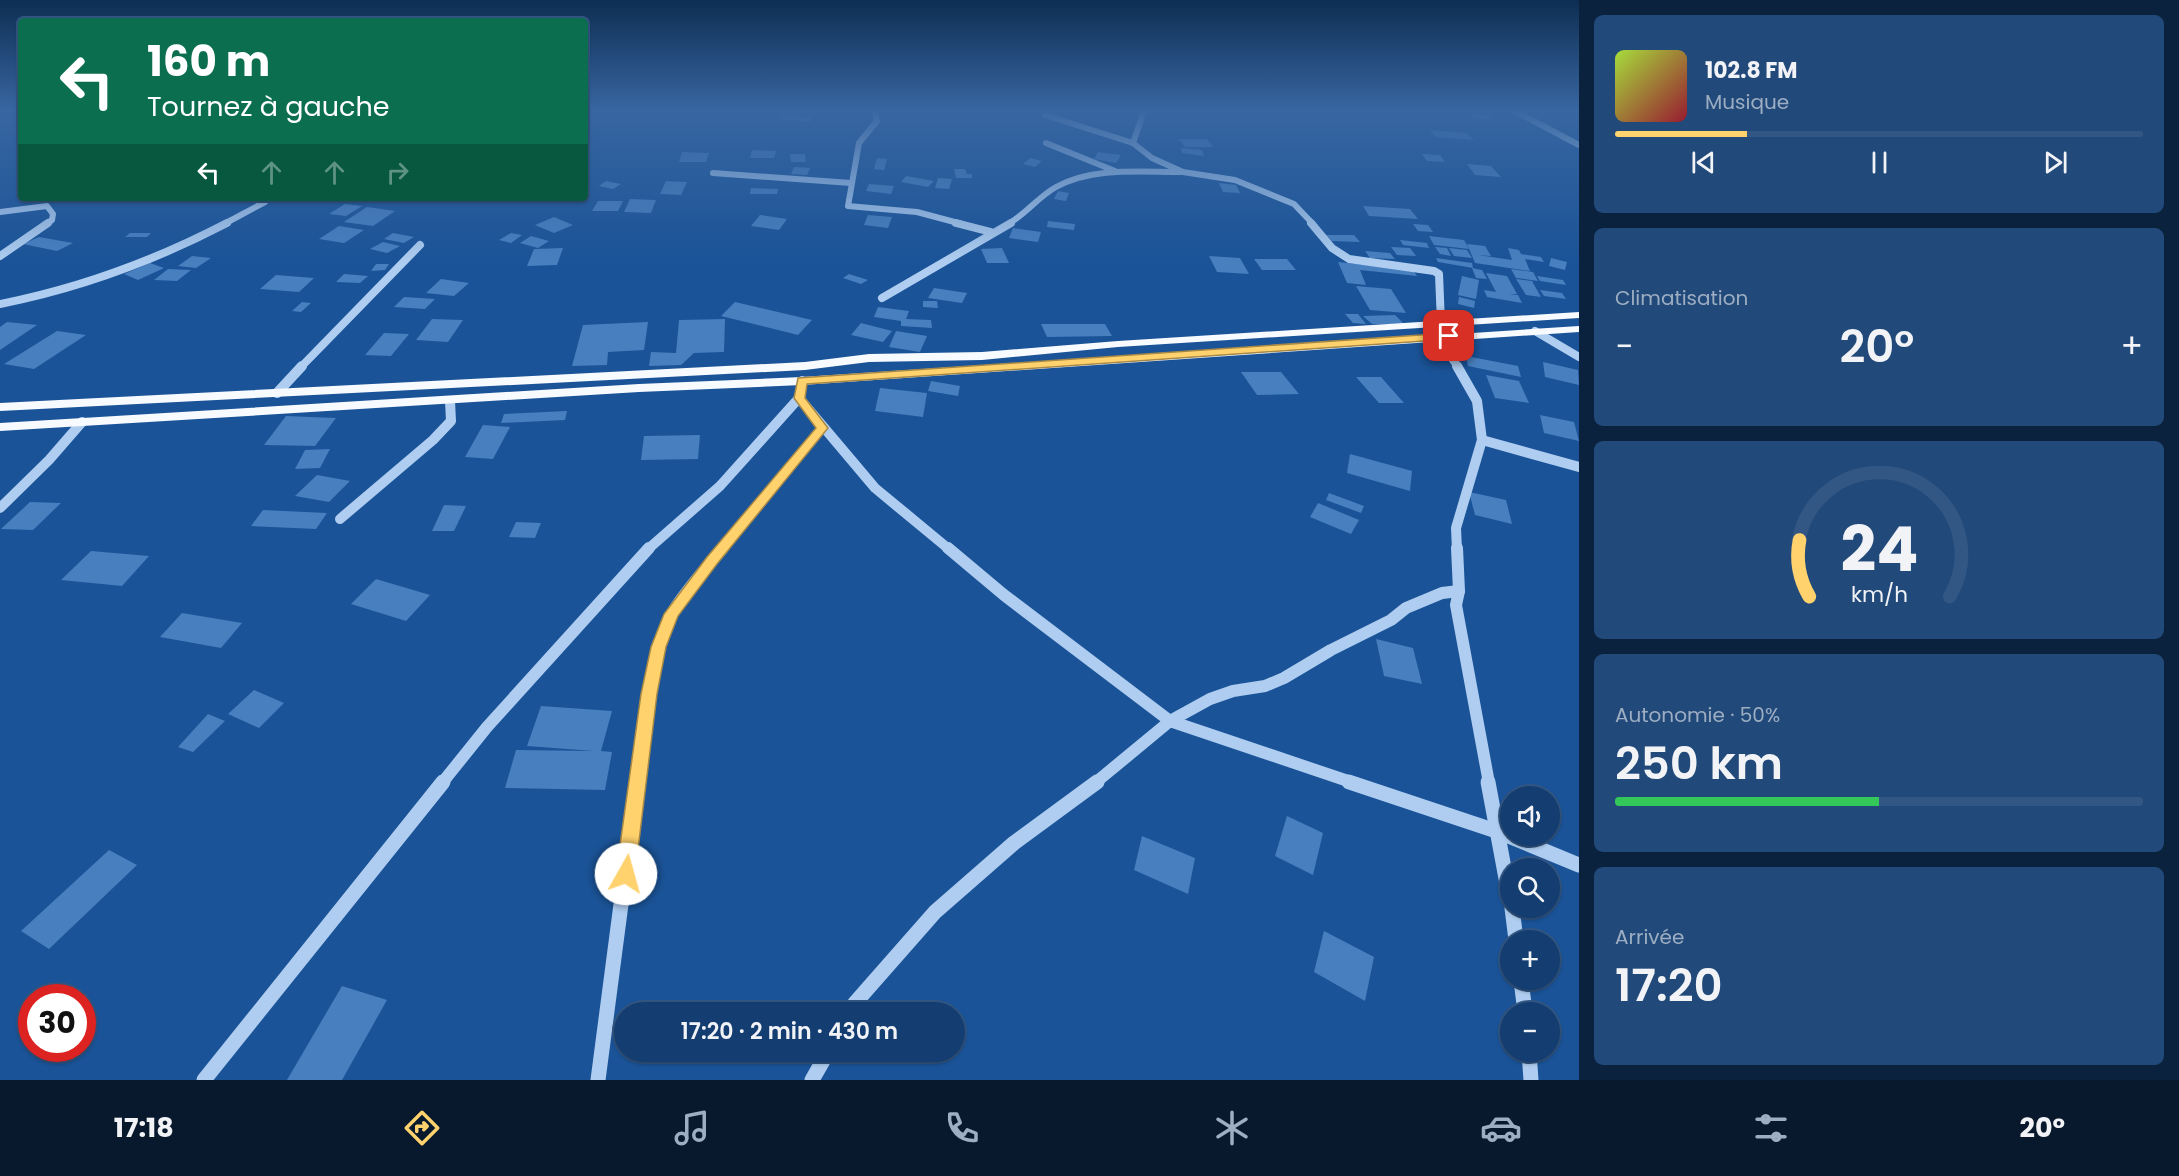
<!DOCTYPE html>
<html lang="fr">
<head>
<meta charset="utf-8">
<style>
	:root { --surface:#143e71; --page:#214979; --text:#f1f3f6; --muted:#9daec3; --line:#335784; --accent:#ffd26d }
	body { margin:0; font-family:Poppins,sans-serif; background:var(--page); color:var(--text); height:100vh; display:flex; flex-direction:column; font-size:22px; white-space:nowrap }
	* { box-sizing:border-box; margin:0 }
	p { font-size:20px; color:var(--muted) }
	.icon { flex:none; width:33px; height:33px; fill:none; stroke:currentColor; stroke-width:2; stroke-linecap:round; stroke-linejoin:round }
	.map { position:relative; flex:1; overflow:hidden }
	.side { display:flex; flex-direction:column; gap:15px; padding:15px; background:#0b223e; width:600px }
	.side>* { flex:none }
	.guide { position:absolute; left:18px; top:18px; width:570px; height:183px; border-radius:6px; box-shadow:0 2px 4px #0004,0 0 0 2px var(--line); background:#0b6e4f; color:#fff; overflow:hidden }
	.tools { position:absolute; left:1500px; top:786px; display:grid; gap:12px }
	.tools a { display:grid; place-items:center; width:60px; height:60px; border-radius:50%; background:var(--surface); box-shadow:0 2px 4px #0004,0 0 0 2px var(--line); font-size:30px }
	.speed { position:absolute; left:18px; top:984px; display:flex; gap:12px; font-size:30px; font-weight:700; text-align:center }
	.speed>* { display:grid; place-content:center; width:78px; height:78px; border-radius:50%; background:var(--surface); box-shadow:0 2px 4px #0004,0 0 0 2px var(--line); line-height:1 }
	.speed .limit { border:9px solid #d22; background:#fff; color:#111 }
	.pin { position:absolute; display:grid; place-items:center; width:51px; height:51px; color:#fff; margin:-26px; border-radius:12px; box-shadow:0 3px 9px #0006 }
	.me { position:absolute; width:66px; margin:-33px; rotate:7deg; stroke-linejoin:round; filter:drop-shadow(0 0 4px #0008) }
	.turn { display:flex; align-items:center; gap:21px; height:126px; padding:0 30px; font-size:27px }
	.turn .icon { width:78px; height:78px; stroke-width:2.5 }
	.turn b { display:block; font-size:42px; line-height:51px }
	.lanes { display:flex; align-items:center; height:57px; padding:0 30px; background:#0003; justify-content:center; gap:30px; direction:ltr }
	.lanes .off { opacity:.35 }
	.big { font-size:45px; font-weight:600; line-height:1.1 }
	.side .widget { flex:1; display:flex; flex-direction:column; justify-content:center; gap:9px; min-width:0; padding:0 21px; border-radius:9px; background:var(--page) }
	.side .dial { align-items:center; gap:0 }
	.dial svg { height:156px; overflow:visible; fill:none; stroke:var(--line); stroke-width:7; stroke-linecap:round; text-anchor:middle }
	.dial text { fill:var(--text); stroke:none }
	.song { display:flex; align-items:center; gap:18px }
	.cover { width:72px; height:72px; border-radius:9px; background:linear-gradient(135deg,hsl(80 70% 55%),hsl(350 70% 35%)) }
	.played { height:6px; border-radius:3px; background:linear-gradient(90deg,var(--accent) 25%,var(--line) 25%) }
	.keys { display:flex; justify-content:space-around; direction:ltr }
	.heat { display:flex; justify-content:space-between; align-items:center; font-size:33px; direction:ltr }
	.charge { height:9px; border-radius:4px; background:linear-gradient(90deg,#34c759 50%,var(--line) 0) }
	.trip { position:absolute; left:614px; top:1002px; width:351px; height:60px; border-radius:30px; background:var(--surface); box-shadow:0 2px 4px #0004,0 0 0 2px var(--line); font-weight:600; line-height:60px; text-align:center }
	.tab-bar { display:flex; height:96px; justify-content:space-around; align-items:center; background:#08192d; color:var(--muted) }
	.tab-bar .icon { width:42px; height:42px }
	.tab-bar .active { color:var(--accent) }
	.tab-bar b { font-size:27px; color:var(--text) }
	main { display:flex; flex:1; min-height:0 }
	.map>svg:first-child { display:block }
	.building { fill:#477fbf }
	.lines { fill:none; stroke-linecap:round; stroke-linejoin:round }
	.minor-far4 { stroke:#aecdf0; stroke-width:6 }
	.minor-far3 { stroke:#aecdf0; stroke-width:8 }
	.minor-far2 { stroke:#aecdf0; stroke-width:10 }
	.minor-far1 { stroke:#aecdf0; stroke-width:12 }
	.minor { stroke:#aecdf0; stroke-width:15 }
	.major { fill:#f7faff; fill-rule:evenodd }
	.route { fill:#ffd26d; stroke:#a68847; stroke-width:1.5 }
</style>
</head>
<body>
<main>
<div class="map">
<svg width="1579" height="1080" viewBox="0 0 1579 1080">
	<rect width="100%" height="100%" fill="#1a5397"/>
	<g class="building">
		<polygon points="1471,114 1491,116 1493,119 1474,119"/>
		<polygon points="782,115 814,118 810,122 779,119"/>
		<polygon points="1430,130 1467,133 1474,140 1435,137"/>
		<polygon points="1179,139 1207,139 1213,147 1185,147"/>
		<polygon points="1181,148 1202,150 1204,156 1182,153"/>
		<polygon points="752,150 776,151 774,158 750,158"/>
		<polygon points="682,152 709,153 706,162 679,162"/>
		<polygon points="1098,152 1121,155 1116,163 1094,159"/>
		<polygon points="790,154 805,154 806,162 791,162"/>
		<polygon points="1422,154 1440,155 1445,162 1427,161"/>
		<polygon points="877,158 887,159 884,170 874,169"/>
		<polygon points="1030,158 1042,161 1035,167 1023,164"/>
		<polygon points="1467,164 1491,166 1501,177 1475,175"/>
		<polygon points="794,167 810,168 807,175 791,174"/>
		<polygon points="954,169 965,169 967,174 972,174 972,178 956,178"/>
		<polygon points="906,176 934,181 928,187 901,182"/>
		<polygon points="938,178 952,179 949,189 935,188"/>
		<polygon points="606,181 621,184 613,189 599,186"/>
		<polygon points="666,181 687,182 681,195 660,194"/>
		<polygon points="1219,183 1236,185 1240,193 1223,192"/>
		<polygon points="869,184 894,186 891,194 866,191"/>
		<polygon points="751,188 778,189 777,194 750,194"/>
		<polygon points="1058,191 1069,193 1066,201 1054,199"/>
		<polygon points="630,199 656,200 651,213 624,212"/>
		<polygon points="598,201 623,201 618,211 592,211"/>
		<polygon points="345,204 362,206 346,216 329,214"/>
		<polygon points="1363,206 1410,209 1418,219 1369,216"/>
		<polygon points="367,207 395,211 373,226 344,222"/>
		<polygon points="760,215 787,219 779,230 751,226"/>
		<polygon points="868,215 892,217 888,228 864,225"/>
		<polygon points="554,217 573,225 554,233 535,225"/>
		<polygon points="1048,221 1075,224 1074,230 1047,227"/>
		<polygon points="1413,224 1428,225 1433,232 1418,231"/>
		<polygon points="339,226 364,230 344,243 319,239"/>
		<polygon points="1013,228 1041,232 1038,242 1009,238"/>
		<polygon points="130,233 151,233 147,237 125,237"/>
		<polygon points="393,233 414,237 404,243 384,239"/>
		<polygon points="511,233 522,235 511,243 499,240"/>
		<polygon points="1326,235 1354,235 1360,242 1332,241"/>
		<polygon points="531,236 549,241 538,248 520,243"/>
		<polygon points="1429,236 1464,240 1469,249 1434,245"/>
		<polygon points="39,237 73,243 57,251 23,244"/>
		<polygon points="1400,240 1427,243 1429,248 1403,245"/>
		<polygon points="383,242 400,246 387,253 370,249"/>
		<polygon points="1467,244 1485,246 1491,256 1478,255 1512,260 1508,248 1519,250 1521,254 1541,257 1544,262 1525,259 1530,271 1475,263"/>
		<polygon points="1391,247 1410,248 1416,256 1397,255"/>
		<polygon points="1435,247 1447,248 1451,256 1440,254"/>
		<polygon points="563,248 557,265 527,266 534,249"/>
		<polygon points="1002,248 1009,263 987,263 981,249"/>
		<polygon points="1449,248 1467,250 1472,258 1454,256"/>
		<polygon points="1365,251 1390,253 1395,259 1370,258"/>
		<polygon points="192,256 211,258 196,268 178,266"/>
		<polygon points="1209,256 1240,258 1249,274 1217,272"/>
		<polygon points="1436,258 1472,263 1473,268 1438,262"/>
		<polygon points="1551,258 1567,262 1565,270 1549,266"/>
		<polygon points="1254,259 1287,259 1296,270 1262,270"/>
		<polygon points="1338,262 1413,270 1417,276 1360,270 1366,285 1347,283"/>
		<polygon points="150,263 164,268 138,280 124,274"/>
		<polygon points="376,264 389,264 385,270 371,271"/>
		<polygon points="1472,268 1482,270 1487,279 1476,278"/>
		<polygon points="168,269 191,270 177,281 154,280"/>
		<polygon points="1511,269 1533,272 1538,281 1516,278"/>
		<polygon points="1486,273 1507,276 1517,294 1509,294 1518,295 1522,303 1487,297 1484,290 1496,292"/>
		<polygon points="344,274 368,276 360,283 336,282"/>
		<polygon points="849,274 868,280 861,284 843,278"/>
		<polygon points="276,275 314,278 299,292 260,289"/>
		<polygon points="1462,276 1479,280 1476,299 1458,295"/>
		<polygon points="1537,276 1563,280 1566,285 1540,281"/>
		<polygon points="441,279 469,283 454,296 426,293"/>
		<polygon points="1516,279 1532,281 1541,297 1526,295"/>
		<polygon points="1356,286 1391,289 1406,313 1370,310"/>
		<polygon points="934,288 967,293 962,303 928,298"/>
		<polygon points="1540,290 1562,293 1566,299 1544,296"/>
		<polygon points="404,297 435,299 425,309 394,307"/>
		<polygon points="1459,297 1475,301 1474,308 1458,304"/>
		<polygon points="923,301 937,301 938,308 923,307"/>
		<polygon points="302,302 311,303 301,312 292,311"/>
		<polygon points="735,302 812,320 798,335 721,316"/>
		<polygon points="878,307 909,311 906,319 931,320 932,328 901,326 901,321 874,317"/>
		<polygon points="1345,314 1358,314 1366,324 1353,323"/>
		<polygon points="1395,315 1404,324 1372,324 1363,316"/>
		<polygon points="432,319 463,320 448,342 416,340"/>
		<polygon points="725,319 724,352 694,353 681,365 649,366 651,352 676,353 679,320"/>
		<polygon points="7,322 37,325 0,350 0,327"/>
		<polygon points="648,322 644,350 608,352 607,365 572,366 583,325"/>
		<polygon points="861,323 892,331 883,342 851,335"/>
		<polygon points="1041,324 1105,324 1112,336 1047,337"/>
		<polygon points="57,331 86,335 34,369 4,364"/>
		<polygon points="896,331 927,336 920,352 889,347"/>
		<polygon points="384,333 409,334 391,356 365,355"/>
		<polygon points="1466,356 1518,366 1521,377 1468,366"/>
		<polygon points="1543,362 1578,370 1579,385 1545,377"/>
		<polygon points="1241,372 1281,372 1299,394 1257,395"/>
		<polygon points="1486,375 1519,381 1529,403 1495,398"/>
		<polygon points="1356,377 1381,377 1404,403 1379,403"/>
		<polygon points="931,381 960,386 958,396 928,391"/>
		<polygon points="880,388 927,393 923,417 875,411"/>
		<polygon points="567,411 565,420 501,423 504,414"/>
		<polygon points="1540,415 1574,422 1579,441 1544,433"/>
		<polygon points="286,416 336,418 315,446 264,445"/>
		<polygon points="483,425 510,427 493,459 465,457"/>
		<polygon points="700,435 698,459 641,460 644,436"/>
		<polygon points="330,449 320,468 295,469 305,450"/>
		<polygon points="1350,454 1412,471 1410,491 1347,473"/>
		<polygon points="317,475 350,481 329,502 295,496"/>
		<polygon points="1469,492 1506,500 1512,524 1475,515"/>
		<polygon points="1329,493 1364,506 1361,513 1326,500"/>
		<polygon points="30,502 61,503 33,530 1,529"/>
		<polygon points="1318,503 1359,520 1351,534 1310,517"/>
		<polygon points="444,505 466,506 454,531 432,531"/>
		<polygon points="263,510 327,513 316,529 251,526"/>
		<polygon points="516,522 541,523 535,538 509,537"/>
		<polygon points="91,551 149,556 122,586 61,580"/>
		<polygon points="376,579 430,595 406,621 351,604"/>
		<polygon points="182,613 242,623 221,648 160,637"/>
		<polygon points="1376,639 1413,648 1422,684 1384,676"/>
		<polygon points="254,690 284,703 259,728 228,714"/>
		<polygon points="541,706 612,711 601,751 612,752 605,790 505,788 516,750 594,751 527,746"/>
		<polygon points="208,714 225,721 193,752 178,747"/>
		<polygon points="1287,816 1323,833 1313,875 1275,856"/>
		<polygon points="1142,836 1195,858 1188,894 1134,870"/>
		<polygon points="109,850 137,865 49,949 21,931"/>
		<polygon points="1324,931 1374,957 1365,1001 1314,972"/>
		<polygon points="342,986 387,1000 342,1080 287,1080"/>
	</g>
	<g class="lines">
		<g class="minor-far4">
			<polyline points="875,111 877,121 859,143 848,206 917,212 962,224"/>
			<polyline points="1144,111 1133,143 1152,158 1183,172 1235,180 1294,204 1313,224"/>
			<polyline points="1515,111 1579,145"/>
			<polyline points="1045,115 1133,143"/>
			<polyline points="1046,143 1115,171"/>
			<polyline points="713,173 851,183"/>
			<polyline points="0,212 47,206 53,214 52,220 46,224"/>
			<polyline points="224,224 265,202"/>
			<path d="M1008,224c18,-10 30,-27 48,-37 37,-20 83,-15 124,-15"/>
		</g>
		<g class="minor-far3">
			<polyline points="956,223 991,232"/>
			<polyline points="1311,223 1332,248 1349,259 1434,271 1439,274 1441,323"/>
			<polyline points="0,256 48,223"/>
			<polyline points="882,298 1011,223"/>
			<path d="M0,304c81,-16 154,-43 227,-81"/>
			<polyline points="1535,331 1579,357"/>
			<polyline points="1428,338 1443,346 1458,367"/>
			<polyline points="301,367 420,245"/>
		</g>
		<g class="minor-far2">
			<polyline points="277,393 302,366"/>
			<polyline points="799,398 875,488 950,550"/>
			<polyline points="1482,440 1579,467"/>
			<polyline points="0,508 49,460 82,422"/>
			<polyline points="340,519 433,440 451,421 450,401"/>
			<polyline points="647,550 720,486 799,398 802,381"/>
			<polyline points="721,550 822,428"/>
			<polyline points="1457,550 1456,528 1482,440 1477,401 1457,366"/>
		</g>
		<g class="minor-far1">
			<polyline points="948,548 1004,595 1170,721 1354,783"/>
			<polyline points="1457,548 1459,591 1456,605 1489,783"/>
			<polyline points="442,783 487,727 649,548"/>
			<path d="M637,783c7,-48 10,-129 35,-170 14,-23 33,-44 51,-65"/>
			<polyline points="1095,783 1170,721 1210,699 1233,691 1265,686 1284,678 1331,650 1391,620 1406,608 1442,593 1459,591"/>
		</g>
		<g class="minor">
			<polyline points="1349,782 1499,832 1579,865"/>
			<polyline points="1488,782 1510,900"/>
			<polyline points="1512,908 1516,940"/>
			<polyline points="1521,980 1525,1012"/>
			<polyline points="850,1012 855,1003 935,912 1014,843 1097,782"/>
			<polyline points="1529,1052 1531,1080"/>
			<polyline points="204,1080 443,782"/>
			<polyline points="598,1080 637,782"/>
			<polyline points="812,1080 828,1052"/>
		</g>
		<g class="major">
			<polygon points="1579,312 1579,318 1118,347 982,360 869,362 805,370 0,411 0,403 805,362 869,354 982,352 1118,341"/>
			<polygon points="1579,326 1579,332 802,385 639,392 0,431 0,423 639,384 802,377"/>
		</g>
	</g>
	<linearGradient id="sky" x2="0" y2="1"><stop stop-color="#0e2e53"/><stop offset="0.42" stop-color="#3866a1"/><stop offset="1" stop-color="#3866a1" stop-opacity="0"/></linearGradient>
	<rect width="1579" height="262" fill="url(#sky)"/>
	<polygon class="route" points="1449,333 1455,336 1453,339 807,384 805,398 828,428 717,564 678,616 666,647 657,694 635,874 632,881 626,884 619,881 616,874 641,694 651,647 664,614 707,557 816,428 794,398 798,378"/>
</svg>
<div class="tools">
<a><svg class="icon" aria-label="sound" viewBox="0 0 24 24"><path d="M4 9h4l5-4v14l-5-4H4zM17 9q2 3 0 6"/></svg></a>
<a><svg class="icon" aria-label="search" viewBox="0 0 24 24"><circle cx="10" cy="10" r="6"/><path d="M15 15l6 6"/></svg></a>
<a>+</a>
<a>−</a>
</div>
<div class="speed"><div class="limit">30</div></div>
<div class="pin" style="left:1449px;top:336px;background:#d93025"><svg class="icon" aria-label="arrive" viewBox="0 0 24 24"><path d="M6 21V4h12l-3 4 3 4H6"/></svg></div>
<svg class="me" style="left:626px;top:874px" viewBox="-20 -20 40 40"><circle r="19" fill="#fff"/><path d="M0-13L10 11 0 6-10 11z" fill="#ffd26d"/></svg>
<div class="trip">17:20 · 2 min · 430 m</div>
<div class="guide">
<div class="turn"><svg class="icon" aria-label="left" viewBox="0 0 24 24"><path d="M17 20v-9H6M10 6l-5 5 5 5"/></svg><div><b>160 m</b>Tournez à gauche</div></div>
<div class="lanes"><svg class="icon" aria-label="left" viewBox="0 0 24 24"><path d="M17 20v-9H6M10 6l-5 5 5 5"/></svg><svg class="icon off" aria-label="ahead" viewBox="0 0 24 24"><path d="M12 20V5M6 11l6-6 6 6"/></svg><svg class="icon off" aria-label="ahead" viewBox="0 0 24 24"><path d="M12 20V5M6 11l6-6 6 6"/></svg><svg class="icon off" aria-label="right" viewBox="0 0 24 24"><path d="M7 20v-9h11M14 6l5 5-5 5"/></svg></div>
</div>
</div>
<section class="side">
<div class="widget">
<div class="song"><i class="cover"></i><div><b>102.8 FM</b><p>Musique</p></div></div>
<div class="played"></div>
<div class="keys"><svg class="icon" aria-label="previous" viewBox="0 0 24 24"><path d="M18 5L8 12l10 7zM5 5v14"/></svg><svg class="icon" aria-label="pause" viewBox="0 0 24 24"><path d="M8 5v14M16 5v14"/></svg><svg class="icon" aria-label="next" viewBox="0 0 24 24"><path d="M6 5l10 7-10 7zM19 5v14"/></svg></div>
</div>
<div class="widget"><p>Climatisation</p>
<div class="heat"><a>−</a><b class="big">20°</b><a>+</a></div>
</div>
<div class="widget dial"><svg viewBox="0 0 100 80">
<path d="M14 69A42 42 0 1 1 86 69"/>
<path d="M14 69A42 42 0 0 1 9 40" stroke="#ffd26d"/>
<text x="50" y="56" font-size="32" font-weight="700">24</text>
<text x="50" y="72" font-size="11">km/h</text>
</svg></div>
<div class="widget"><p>Autonomie · 50%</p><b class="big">250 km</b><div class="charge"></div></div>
<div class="widget"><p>Arrivée</p><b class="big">17:20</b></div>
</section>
</main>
<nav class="tab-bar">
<b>17:18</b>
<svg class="icon active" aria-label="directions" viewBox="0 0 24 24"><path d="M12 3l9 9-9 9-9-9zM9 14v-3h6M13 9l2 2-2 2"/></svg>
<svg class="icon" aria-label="music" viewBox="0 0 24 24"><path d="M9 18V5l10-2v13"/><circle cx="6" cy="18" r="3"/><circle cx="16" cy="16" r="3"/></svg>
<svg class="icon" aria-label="phone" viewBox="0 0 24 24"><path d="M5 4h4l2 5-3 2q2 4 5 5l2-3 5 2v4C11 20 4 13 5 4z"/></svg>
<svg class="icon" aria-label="climate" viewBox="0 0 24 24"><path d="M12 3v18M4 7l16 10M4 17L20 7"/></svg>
<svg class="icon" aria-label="car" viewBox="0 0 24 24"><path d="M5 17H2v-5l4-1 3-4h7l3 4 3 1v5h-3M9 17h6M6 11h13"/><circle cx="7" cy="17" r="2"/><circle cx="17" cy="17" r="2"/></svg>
<svg class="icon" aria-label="filters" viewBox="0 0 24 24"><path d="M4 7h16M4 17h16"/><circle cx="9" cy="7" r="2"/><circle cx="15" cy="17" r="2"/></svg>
<b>20°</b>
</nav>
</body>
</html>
